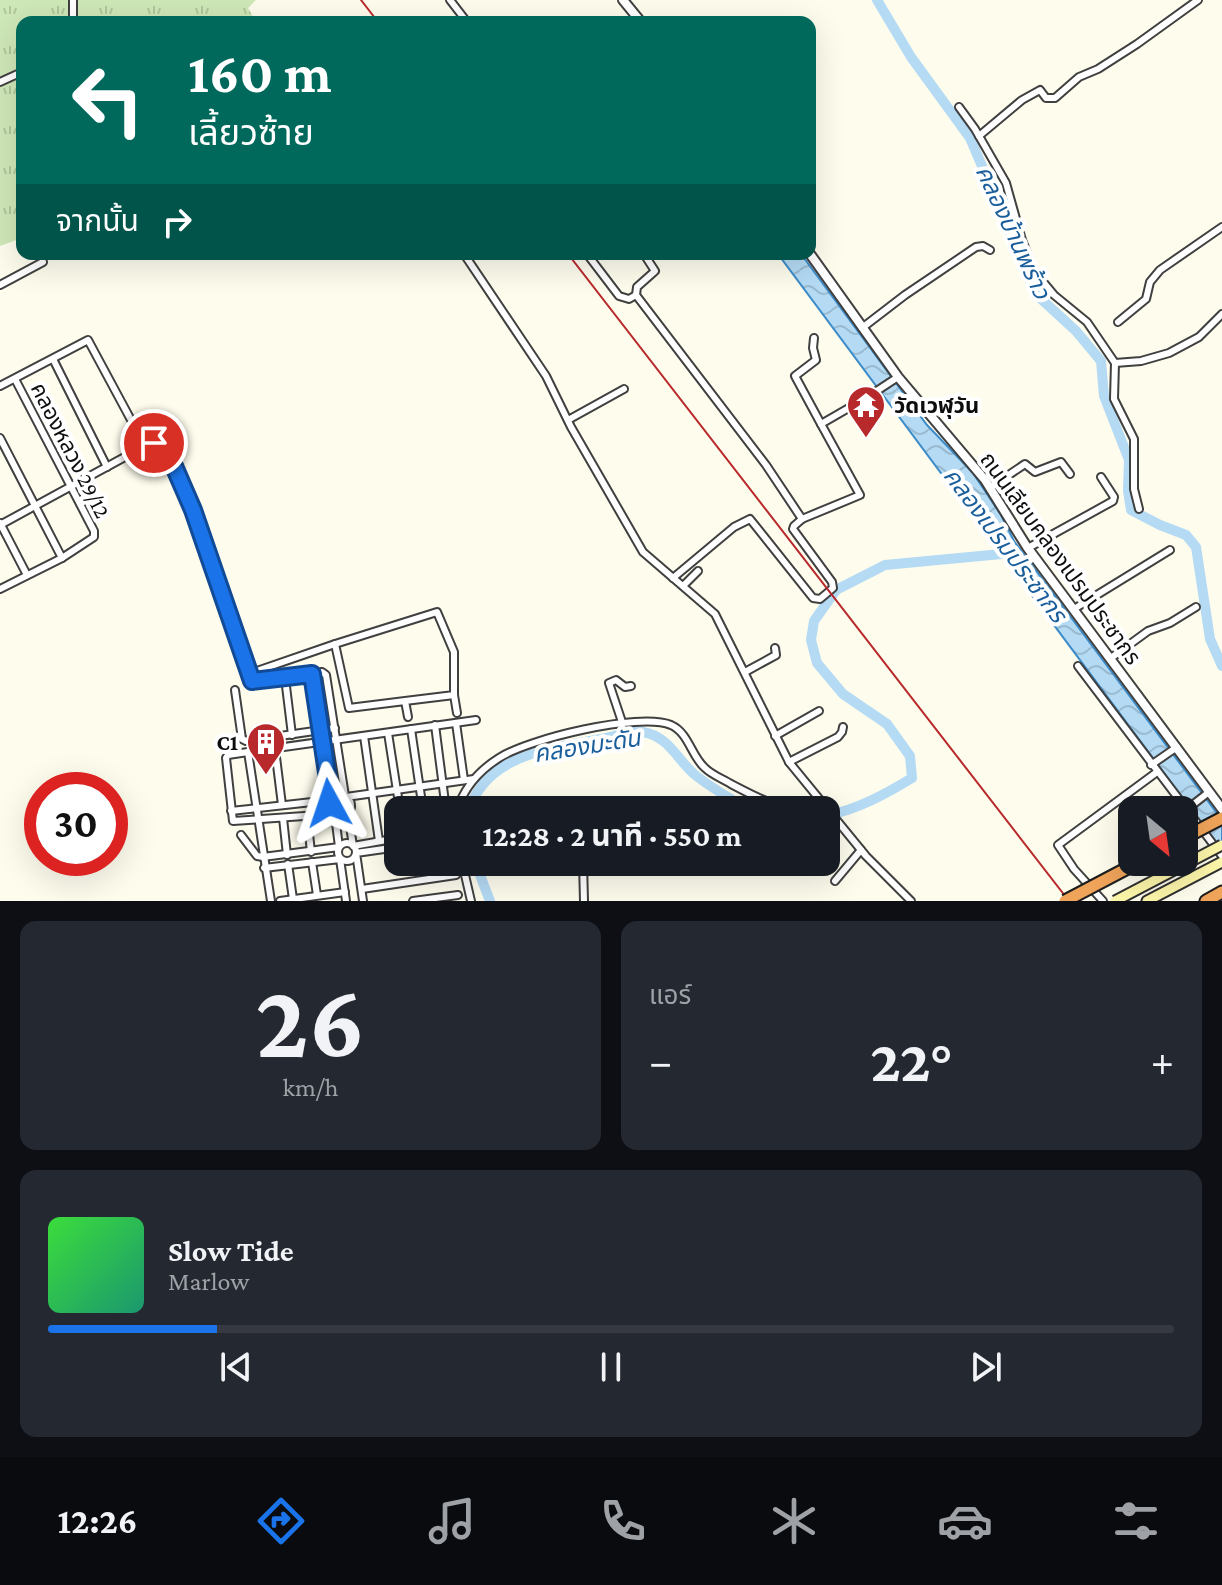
<!DOCTYPE html>
<html lang="th">
<head>
<meta charset="utf-8">
<style>
	:root { --surface:#171b24; --page:#242831; --text:#f1f3f6; --muted:#9ea1a6; --line:#363941; --accent:#1a73e8 }
	body { margin:0; font-family:"Crimson Pro","Noto Sans Thai",serif; background:var(--page); color:var(--text); height:100vh; display:flex; flex-direction:column; font-size:30px; white-space:nowrap }
	* { box-sizing:border-box; margin:0 }
	p { font-size:26px; color:var(--muted) }
	.icon { flex:none; width:44px; height:44px; fill:none; stroke:currentColor; stroke-width:2; stroke-linecap:round; stroke-linejoin:round }
	.map { position:relative; height:901px; overflow:hidden }
	.side { display:flex; flex-direction:column; gap:20px; padding:20px; background:#0d0f14; flex:1 }
	.side>* { flex:none }
	.guide { position:absolute; left:16px; top:16px; width:800px; height:244px; border-radius:16px; box-shadow:0 8px 32px #0002; background:#00695c; color:#fff; overflow:hidden }
	.needle { width:52px; rotate:151deg }
	.buttons { position:absolute; left:1118px; top:796px; display:grid; gap:16px }
	.buttons a { display:grid; place-items:center; width:80px; height:80px; border-radius:16px; background:var(--surface); box-shadow:0 8px 32px #0002; font-size:40px }
	.speed { position:absolute; left:24px; top:772px; display:flex; gap:16px; font-size:40px; font-weight:700; text-align:center }
	.speed>* { display:grid; place-content:center; width:104px; height:104px; border-radius:50%; background:var(--surface); box-shadow:0 8px 32px #0002; line-height:1 }
	.speed .limit { border:12px solid #d22; background:#fff; color:#111 }
	.pin { position:absolute; display:grid; place-items:center; width:68px; height:68px; color:#fff; margin:-34px; border:4px solid #fff; border-radius:50%; box-shadow:0 2px 8px #0007 }
	.me { position:absolute; width:88px; margin:-44px; rotate:355deg; stroke-linejoin:round; filter:drop-shadow(0 0 6px #0008) }
	.turn { display:flex; align-items:center; gap:28px; height:168px; padding:0 40px; font-size:36px }
	.turn .icon { width:104px; height:104px; stroke-width:2.5 }
	.turn b { display:block; font-size:56px; line-height:68px }
	.then { display:flex; align-items:center; height:76px; padding:0 40px; background:#0003; gap:16px; font-size:30px }
	.big { font-size:60px; font-weight:700; line-height:1.1 }
	.side .tile { flex:1; display:flex; flex-direction:column; justify-content:center; gap:12px; min-width:0; padding:0 28px; border-radius:16px; background:var(--page) }
	.side .dial { align-items:center; gap:0 }
	.dial b { font-size:104px; line-height:1 }
	.song { display:flex; align-items:center; gap:24px }
	.cover { width:96px; height:96px; border-radius:12px; background:linear-gradient(135deg,hsl(120 70% 55%),hsl(160 70% 35%)) }
	.played { height:8px; border-radius:4px; background:linear-gradient(90deg,var(--accent) 15%,var(--line) 15%) }
	.keys { display:flex; justify-content:space-around; direction:ltr }
	.heat { display:flex; justify-content:space-between; align-items:center; font-size:44px; direction:ltr }
	.side .tiles { flex:1; display:grid; gap:20px; grid-template-columns:1fr 1fr }
	.tile:last-child { grid-column:span 2 }
	.trip { position:absolute; left:384px; top:796px; width:456px; height:80px; border-radius:16px; background:var(--surface); box-shadow:0 8px 32px #0002; font-weight:700; line-height:80px; text-align:center }
	.menu { display:flex; height:128px; justify-content:space-around; align-items:center; background:#090b0e; color:var(--muted) }
	.menu .icon { width:56px; height:56px }
	.menu .current { color:var(--accent) }
	.menu b { font-size:36px; color:var(--text) }
	.map>svg:first-child { display:block }
	.grass { fill:url(#grass-tufts) }
	.water { fill:url(#water-waves); stroke:#3d8cc9; stroke-width:2 }
	.lines { fill:none; stroke-linecap:round; stroke-linejoin:round }
	.river { stroke:#b4daf4; stroke-width:10 }
	.minor-casing { stroke:#404040; stroke-width:10 }
	.tertiary-casing { stroke:#404040; stroke-width:12 }
	.secondary-casing { stroke:#2f2f2f; stroke-width:13 }
	.motorway-casing { stroke:#1e1e1e; stroke-width:15 }
	.minor { stroke:#fff; stroke-width:6 }
	.tertiary { stroke:#fff; stroke-width:8 }
	.secondary { stroke:#fcf6aa; stroke-width:9 }
	.motorway { stroke:#f0a45a; stroke-width:11 }
	.rail { stroke:#b8292b; stroke-width:2 }
	.secondary-bridge-casing { stroke:#2f2f2f; stroke-width:13; stroke-linecap:butt }
	.motorway-bridge-casing { stroke:#1e1e1e; stroke-width:15; stroke-linecap:butt }
	.secondary-bridge { stroke:#fcf6aa; stroke-width:9 }
	.motorway-bridge { stroke:#f0a45a; stroke-width:11 }
	.route-casing { stroke:#114b97; stroke-width:20 }
	.route { stroke:#1a73e8; stroke-width:14 }
	.labels { text-anchor:middle; stroke-width:8; stroke-linejoin:round; paint-order:stroke }
	.poi-label { font-size:22px; font-weight:bold; fill:#0d0d0d; stroke:#fff; text-anchor:start }
	.street-label { font-size:22px; fill:#0d0d0d; stroke:#fff }
	.water-label { font-size:24px; font-style:italic; fill:#1a5e9b; stroke:#fff }
</style>
</head>
<body>
<div class="map">
<svg width="1222" height="901" viewBox="0 0 1222 901">
	<defs>
		<pattern id="grass-tufts" width="24" height="20" patternUnits="userSpaceOnUse" patternTransform="scale(2)"><rect width="24" height="20" fill="#cfe8b8"/><path d="M3 7l-1-3M5 7V3M7 7l1-3M15 17l-1-3M17 17v-4M19 17l1-3" fill="none" stroke="#b1c69d"/></pattern>
		<pattern id="water-waves" width="16" height="10" patternUnits="userSpaceOnUse" patternTransform="scale(2)"><rect width="16" height="10" fill="#b4daf4"/><path d="M0 5q4-4 8 0t8 0" fill="none" stroke="#9abad0"/></pattern>
	</defs>
	<rect width="100%" height="100%" fill="#fefced"/>
	<polygon class="grass" points="0,0 256,0 248,8 256,22 22,22 22,238 0,246"/>
	<polygon class="water" points="778,254 801,254 927,425 973,473 1001,515 1014,541 1222,820 1222,851"/>
	<g class="lines">
		<g class="river">
			<polyline points="877,0 911,57 970,138 1005,220 1021,264 1039,297 1076,331 1101,361 1104,396 1129,460 1128,491 1131,510 1160,525 1186,535 1196,547 1210,639 1222,666"/>
			<path d="M469,810c18,-56 83,-62 132,-71 12,-2 30,-9 42,-7 25,4 34,27 51,42 17,14 37,25 56,36"/>
			<path d="M826,816c32,-7 58,-21 86,-38l-2,-22 -23,-32 -44,-30 -26,-31 -6,-23 3,-19 22,-31 49,-25 127,-12"/>
			<polyline points="475,862 490,901"/>
		</g>
		<defs>
			<g id="minor">
				<polyline points="450,0 467,22"/>
				<polyline points="73,22 73,0"/>
				<polyline points="0,82 22,72"/>
				<polyline points="959,107 975,129 1006,183 1022,240 1034,271 1054,295 1087,322 1115,363 1114,399 1134,439 1134,489 1139,509"/>
				<polyline points="979,136 1022,100 1040,90 1046,98 1055,98 1079,77 1098,69 1137,44 1198,0"/>
				<polyline points="464,254 546,376 571,427 643,552 715,614 789,762 866,856 911,901"/>
				<polyline points="587,254 619,296 629,299 636,295"/>
				<polyline points="0,285 43,262"/>
				<polyline points="636,295 766,465 802,519"/>
				<polyline points="636,295 637,287 655,271 644,254"/>
				<polyline points="1118,322 1146,299 1150,282 1160,270 1222,227"/>
				<polyline points="862,328 905,295 976,247 983,246 990,250"/>
				<polyline points="814,338 813,348 816,360 795,376 821,424"/>
				<polyline points="53,359 107,467"/>
				<polyline points="1115,363 1141,361 1169,353 1199,337 1222,314"/>
				<polyline points="0,386 88,340 145,446"/>
				<polyline points="869,396 898,377"/>
				<polyline points="568,420 624,389"/>
				<polyline points="0,438 62,558"/>
				<polyline points="991,487 1025,464 1035,472 1061,462 1070,474"/>
				<polyline points="0,523 27,575"/>
				<polyline points="0,525 145,446 154,443 165,447 193,510 252,681 322,672 326,675 345,796"/>
				<polyline points="1028,548 1113,501 1114,497 1101,477"/>
				<polyline points="673,578 734,527 750,519 813,598 820,599 833,588 832,582 793,529 794,526 802,519 860,495 821,424 866,398"/>
				<polyline points="683,586 698,571"/>
				<polyline points="0,589 62,558 94,537 94,531 15,379"/>
				<polyline points="1074,609 1170,550"/>
				<polyline points="1111,658 1148,631 1170,623 1196,607"/>
				<polyline points="1078,666 1222,856"/>
				<polyline points="745,672 776,655 775,648"/>
				<polyline points="248,674 335,644"/>
				<polyline points="312,674 331,799"/>
				<polyline points="285,678 292,735"/>
				<polyline points="235,690 242,739 246,741 335,728"/>
				<polyline points="454,695 457,713"/>
				<polyline points="405,701 454,695 454,652 437,612 335,644 349,708 405,701 408,717"/>
				<polyline points="622,722 609,683 616,680 625,687 631,686"/>
				<polyline points="456,723 464,780"/>
				<polyline points="435,725 446,810"/>
				<polyline points="411,729 423,810"/>
				<polyline points="388,733 400,810"/>
				<polyline points="364,736 379,841"/>
				<polyline points="775,736 819,711"/>
				<polyline points="275,749 282,805"/>
				<polyline points="248,752 271,901"/>
				<polyline points="789,762 838,737 842,732 843,727"/>
				<polyline points="1151,765 1177,747"/>
				<circle cx="340" cy="806" r="11"/>
				<polyline points="346,797 474,779"/>
				<path d="M457,810c7,-22 23,-40 42,-52 29,-19 140,-46 172,-33 18,8 20,31 34,43 7,7 18,11 26,16 29,15 60,34 92,18"/>
				<polyline points="1186,810 1209,792"/>
				<polyline points="231,811 330,800"/>
				<polyline points="348,813 353,846 398,838"/>
				<polyline points="333,814 233,821 226,758 228,755 248,752 476,720"/>
				<polyline points="307,816 311,852"/>
				<polyline points="283,818 287,855"/>
				<polyline points="241,835 257,856 263,857 339,847 335,815"/>
				<circle cx="347" cy="852" r="9"/>
				<polyline points="312,862 317,895"/>
				<polyline points="462,862 471,901"/>
				<polyline points="583,862 584,901"/>
				<polyline points="288,864 293,899"/>
				<polyline points="264,868 340,859 346,901"/>
				<polyline points="835,881 861,850"/>
				<polyline points="362,889 456,875"/>
				<polyline points="280,901 345,892"/>
				<polyline points="363,901 356,853 398,847"/>
				<polyline points="413,901 458,895"/>
				<polyline points="1103,901 1074,869 1058,845 1157,772"/>
			</g>
			<g id="tertiary">
				<polyline points="623,0 641,22"/>
				<polyline points="810,254 898,377 985,480 1027,547 1222,809"/>
			</g>
			<polyline id="secondary" points="1147,901 1222,862"/>
			<polyline id="motorway" points="1206,901 1222,892"/>
		</defs>
		<use href="#minor" class="minor-casing"/>
		<use href="#tertiary" class="tertiary-casing"/>
		<use href="#secondary" class="secondary-casing"/>
		<use href="#motorway" class="motorway-casing"/>
		<use href="#minor" class="minor"/>
		<use href="#tertiary" class="tertiary"/>
		<use href="#secondary" class="secondary"/>
		<use href="#motorway" class="motorway"/>
		<g class="rail">
			<polyline points="361,0 378,22"/>
			<polyline points="568,254 1069,901"/>
		</g>
		<defs>
			<polyline id="secondary-bridge" points="1115,901 1222,845"/>
			<g id="motorway-bridge">
				<polyline points="1184,838 1222,818"/>
				<polyline points="1065,901 1139,862"/>
			</g>
		</defs>
		<use href="#secondary-bridge" class="secondary-bridge-casing"/>
		<use href="#motorway-bridge" class="motorway-bridge-casing"/>
		<use href="#secondary-bridge" class="secondary-bridge"/>
		<use href="#motorway-bridge" class="motorway-bridge"/>
	</g>
	<g class="lines">
		<defs>
			<polyline id="route" points="154,443 160,443 167,450 193,510 252,681 312,674 331,799 329,803"/>
		</defs>
		<use href="#route" class="route-casing"/>
		<use href="#route" class="route"/>
	</g>
	<defs>
		<symbol id="temple-pin" viewBox="-11 -11 22 30"><path d="M0 17L-7.5 6A9.5 9.5 0 1 1 7.5 6Z" fill="#b8292b" stroke="#fff"/><path d="M0-6L5-2H3V0L6.5 2.5H4V6H1.5V3h-3V6H-4V2.5H-6.5L-3 0V-2H-5Z" fill="#fff"/></symbol>
		<symbol id="building-pin" viewBox="-11 -11 22 30"><path d="M0 17L-7.5 6A9.5 9.5 0 1 1 7.5 6Z" fill="#b8292b" stroke="#fff"/><path d="M-4-6H4V6H1V3H-1V6H-4ZM-2.5-4.3h1.7v1.8h-1.7ZM.8-4.3h1.7v1.8H.8ZM-2.5-1h1.7V.8h-1.7ZM.8-1h1.7V.8H.8Z" fill="#fff"/></symbol>
	</defs>
	<g fill-rule="evenodd">
		<use href="#temple-pin" x="844" y="383" width="44" height="60"/>
		<use href="#building-pin" x="244" y="720" width="44" height="60"/>
	</g>
	<g class="labels">
		<g class="poi-label">
			<text x="894" y="413">วัดเวฬุวัน</text>
			<text x="238" y="750" text-anchor="end">C1</text>
		</g>
		<g class="street-label">
			<text transform="translate(71 450) rotate(63)" y="8">คลองหลวง 29/12</text>
			<text transform="translate(1061 558) rotate(54)" y="8">ถนนเลียบคลองเปรมประชากร</text>
		</g>
		<g class="water-label">
			<text transform="translate(1013 232) rotate(65)" y="8">คลองบ้านพร้าว</text>
			<text transform="translate(1005 545) rotate(53)" y="8">คลองเปรมประชากร</text>
			<text transform="translate(587 746) rotate(-9)" y="8">คลองมะดัน</text>
		</g>
	</g>
</svg>
<div class="buttons">
<a><svg class="needle" viewBox="-14 -14 28 28"><path d="M0-13l5 13h-10z" fill="#e53935"/><path d="M0 13l5-13h-10z" fill="#9ea1a6"/></svg></a>
</div>
<div class="speed"><div class="limit">30</div></div>
<div class="pin" style="left:154px;top:443px;background:#d93025"><svg class="icon" aria-label="arrive" viewBox="0 0 24 24"><path d="M6 21V4h12l-3 4 3 4H6"/></svg></div>
<svg class="me" style="left:329px;top:803px" viewBox="-20 -20 40 40"><path d="M0-17L14 15 0 8-14 15z" fill="#1a73e8" stroke="#fff" stroke-width="4"/></svg>
<div class="trip">12:28 · 2 นาที · 550 m</div>
<div class="guide">
<div class="turn"><svg class="icon" aria-label="left" viewBox="0 0 24 24"><path d="M17 20v-9H6M10 6l-5 5 5 5"/></svg><div><b>160 m</b>เลี้ยวซ้าย</div></div>
<div class="then">จากนั้น<svg class="icon" aria-label="right" viewBox="0 0 24 24"><path d="M7 20v-9h11M14 6l5 5-5 5"/></svg></div>
</div>
</div>
<section class="side">
<div class="tiles">
<div class="tile dial"><b>26</b><p>km/h</p></div>
<div class="tile"><p>แอร์</p>
<div class="heat"><a>−</a><b class="big">22°</b><a>+</a></div>
</div>
<div class="tile">
<div class="song"><i class="cover"></i><div><b>Slow Tide</b><p>Marlow</p></div></div>
<div class="played"></div>
<div class="keys"><svg class="icon" aria-label="previous" viewBox="0 0 24 24"><path d="M18 5L8 12l10 7zM5 5v14"/></svg><svg class="icon" aria-label="pause" viewBox="0 0 24 24"><path d="M8 5v14M16 5v14"/></svg><svg class="icon" aria-label="next" viewBox="0 0 24 24"><path d="M6 5l10 7-10 7zM19 5v14"/></svg></div>
</div>
</div>
</section>
<nav class="menu">
<b>12:26</b>
<svg class="icon current" aria-label="directions" viewBox="0 0 24 24"><path d="M12 3l9 9-9 9-9-9zM9 14v-3h6M13 9l2 2-2 2"/></svg>
<svg class="icon" aria-label="music" viewBox="0 0 24 24"><path d="M9 18V5l10-2v13"/><circle cx="6" cy="18" r="3"/><circle cx="16" cy="16" r="3"/></svg>
<svg class="icon" aria-label="phone" viewBox="0 0 24 24"><path d="M5 4h4l2 5-3 2q2 4 5 5l2-3 5 2v4C11 20 4 13 5 4z"/></svg>
<svg class="icon" aria-label="climate" viewBox="0 0 24 24"><path d="M12 3v18M4 7l16 10M4 17L20 7"/></svg>
<svg class="icon" aria-label="car" viewBox="0 0 24 24"><path d="M5 17H2v-5l4-1 3-4h7l3 4 3 1v5h-3M9 17h6M6 11h13"/><circle cx="7" cy="17" r="2"/><circle cx="17" cy="17" r="2"/></svg>
<svg class="icon" aria-label="filters" viewBox="0 0 24 24"><path d="M4 7h16M4 17h16"/><circle cx="9" cy="7" r="2"/><circle cx="15" cy="17" r="2"/></svg>
</nav>
</body>
</html>
